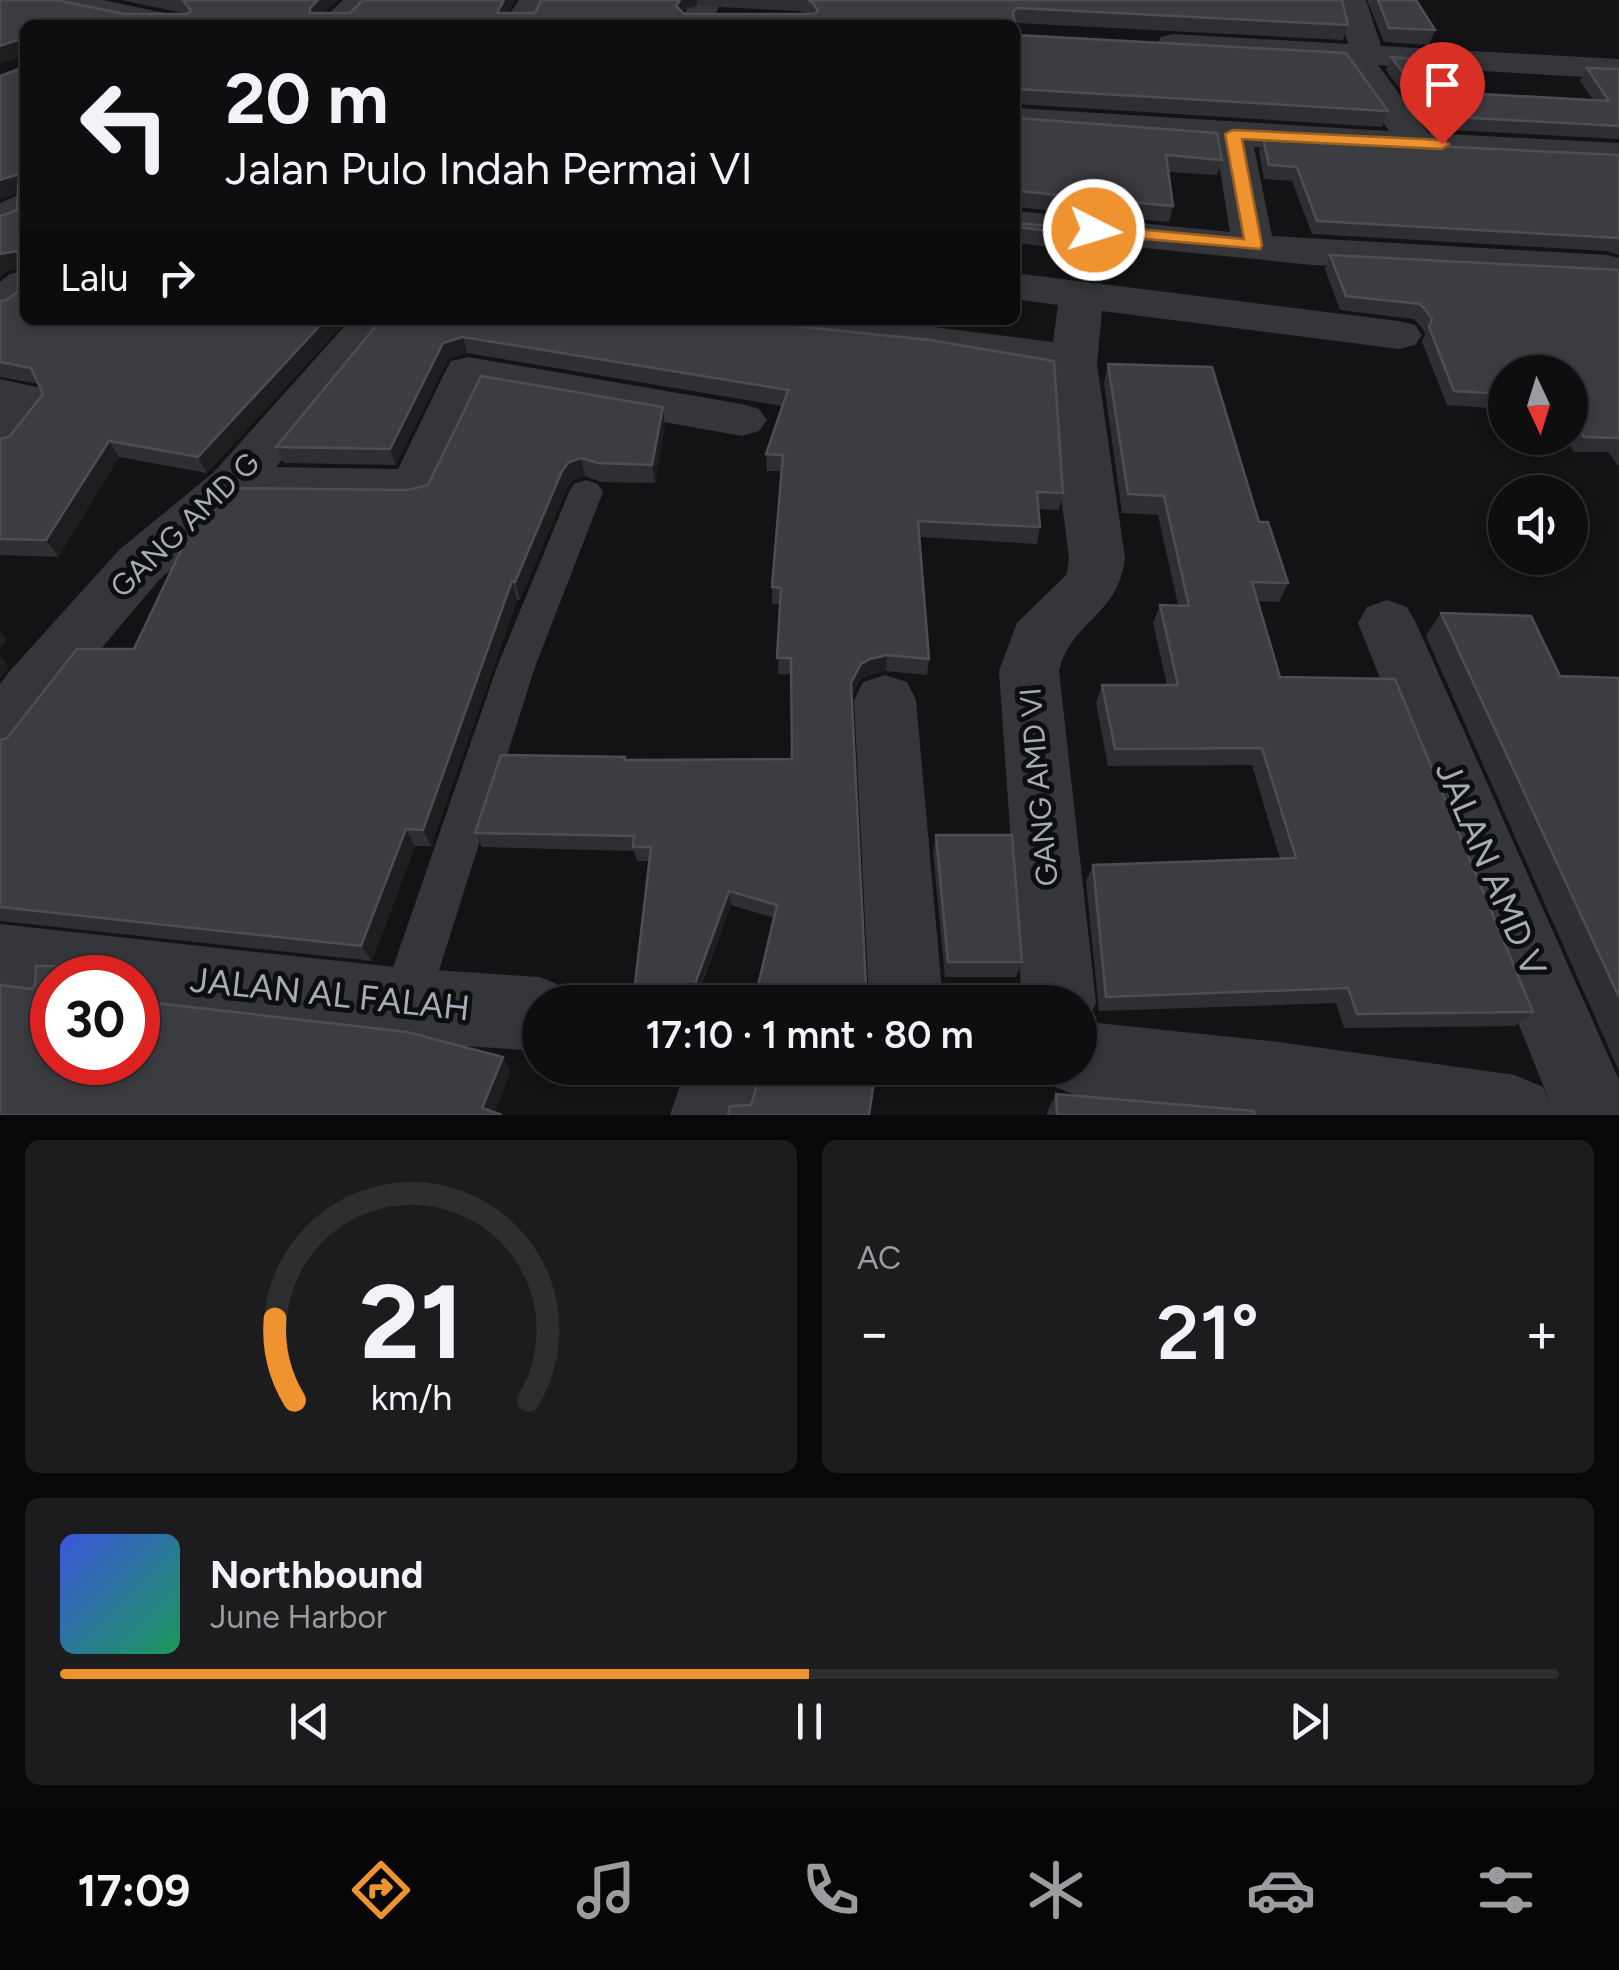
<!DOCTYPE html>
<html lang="id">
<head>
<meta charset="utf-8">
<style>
	:root { --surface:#0e0e10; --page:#1c1c1e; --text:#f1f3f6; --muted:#9b9c9f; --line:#2e2e30; --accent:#ef9331 }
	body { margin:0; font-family:Figtree,sans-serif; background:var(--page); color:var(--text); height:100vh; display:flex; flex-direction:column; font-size:38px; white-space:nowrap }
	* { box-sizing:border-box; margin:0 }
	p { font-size:32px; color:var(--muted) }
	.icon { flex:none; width:55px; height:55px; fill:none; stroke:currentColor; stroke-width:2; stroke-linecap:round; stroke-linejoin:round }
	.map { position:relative; height:1115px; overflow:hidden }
	.sheet { display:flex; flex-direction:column; gap:25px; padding:25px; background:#080809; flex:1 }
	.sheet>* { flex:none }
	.hud { position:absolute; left:20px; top:20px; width:1000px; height:305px; border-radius:15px; box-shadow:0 5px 15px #0003,0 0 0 2px var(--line); background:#0e0e10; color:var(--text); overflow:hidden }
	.needle { width:65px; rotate:176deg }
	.tools { position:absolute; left:1488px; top:355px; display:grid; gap:20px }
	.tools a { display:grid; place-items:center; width:100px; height:100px; border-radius:50%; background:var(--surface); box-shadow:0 5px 15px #0003,0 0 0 2px var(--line); font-size:50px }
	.speed { position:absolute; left:30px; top:955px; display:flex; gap:20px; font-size:50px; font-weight:700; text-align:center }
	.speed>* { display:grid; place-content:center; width:130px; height:130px; border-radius:50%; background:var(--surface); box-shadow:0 5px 15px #0003,0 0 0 2px var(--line); line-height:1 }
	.speed .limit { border:15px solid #d22; background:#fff; color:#111 }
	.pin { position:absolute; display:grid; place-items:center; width:85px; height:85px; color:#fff; margin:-102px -42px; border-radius:50% 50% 50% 0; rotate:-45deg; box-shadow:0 0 10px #0007 }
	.pin .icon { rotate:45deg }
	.me { position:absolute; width:110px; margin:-55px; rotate:95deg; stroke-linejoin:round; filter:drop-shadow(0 0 8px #0008) }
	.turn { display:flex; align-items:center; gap:35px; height:210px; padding:0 40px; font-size:45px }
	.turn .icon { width:130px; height:130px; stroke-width:2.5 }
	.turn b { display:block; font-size:70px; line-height:85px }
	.then { display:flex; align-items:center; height:95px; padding:0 40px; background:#0003; gap:20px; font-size:38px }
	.big { font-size:75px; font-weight:600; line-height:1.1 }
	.sheet .card { flex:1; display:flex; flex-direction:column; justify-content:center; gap:15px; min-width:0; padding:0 35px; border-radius:15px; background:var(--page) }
	.sheet .dial { align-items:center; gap:0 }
	.dial svg { height:260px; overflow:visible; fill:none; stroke:var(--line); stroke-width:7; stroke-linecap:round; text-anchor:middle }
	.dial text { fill:var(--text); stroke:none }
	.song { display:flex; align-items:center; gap:30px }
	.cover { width:120px; height:120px; border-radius:15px; background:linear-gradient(135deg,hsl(230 70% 55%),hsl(150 70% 35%)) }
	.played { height:10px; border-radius:5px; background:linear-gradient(90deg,var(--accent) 50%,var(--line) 50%) }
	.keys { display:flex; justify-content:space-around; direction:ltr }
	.heat { display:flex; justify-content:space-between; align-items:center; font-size:55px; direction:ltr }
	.sheet .tiles { flex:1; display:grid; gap:25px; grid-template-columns:1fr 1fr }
	.card:last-child { grid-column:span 2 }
	.trip { position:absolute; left:522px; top:985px; width:575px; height:100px; border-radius:50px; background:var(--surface); box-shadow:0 5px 15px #0003,0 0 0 2px var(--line); font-weight:600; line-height:100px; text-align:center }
	.tab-bar { display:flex; height:160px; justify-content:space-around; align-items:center; background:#060606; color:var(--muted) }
	.tab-bar .icon { width:70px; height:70px }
	.tab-bar .selected { color:var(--accent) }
	.tab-bar b { font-size:45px; color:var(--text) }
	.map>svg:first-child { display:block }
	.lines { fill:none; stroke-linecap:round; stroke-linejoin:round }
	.service { fill:#34363a; fill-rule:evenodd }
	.minor { fill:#34363a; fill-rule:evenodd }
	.wall { fill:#2f2f33; fill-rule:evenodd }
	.shaded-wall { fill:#1e1e21 }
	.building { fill:#3c3d41; stroke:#4c4e53; stroke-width:2.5 }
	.route { fill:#ef9331; stroke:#9b6020; stroke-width:2.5 }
	.labels { text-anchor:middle; stroke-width:10; stroke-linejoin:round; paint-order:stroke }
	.street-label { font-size:30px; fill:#a5acb5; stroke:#0e0e10 }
	.near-street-label { font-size:35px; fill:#a5acb5; stroke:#0e0e10 }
</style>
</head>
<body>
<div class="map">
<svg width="1619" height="1115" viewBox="0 0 1619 1115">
	<rect width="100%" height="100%" fill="#131315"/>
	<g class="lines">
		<polygon class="service" points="586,480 598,484 603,492 535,667 428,1005 421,1022 404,1029 387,1022 380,1005 497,667 569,492 574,484"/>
		<g class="minor">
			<polygon points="43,0 103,0 188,18 193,25 132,25 47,7"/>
			<polygon points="343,0 376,0 352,25 317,25"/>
			<polygon points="519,0 550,0 534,25 502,25"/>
			<polygon points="692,0 722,0 710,25 678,25"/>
			<polygon points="1336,0 1366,0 1381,46 1619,59 1619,79 1378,65 1428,133 1619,143 1619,165 1254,147 1272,236 1607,255 1619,258 1619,278 1607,281 1313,265 1015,235 1015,211 1230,232 1216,145 1015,130 1015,108 1389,131 1343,63 1173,54 1161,51 1157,44 1161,37 1173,34 1348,44"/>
			<polygon points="25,192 25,223 0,234 0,203"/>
			<polygon points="25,270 25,305 16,313 0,317 0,282 10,274"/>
			<path d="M1015,273l384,48 16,4 7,10 -7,10 -16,4 -297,-38 -5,53 28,194c-7,59 -53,61 -66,113l37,331 -8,20 191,20 236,33 28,12 8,18 -193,-482 9,-16 20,-7 20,7 9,16 203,457v35h-383l-156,-18 -27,-11 -8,-18h35v-66h-58l-23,-331 18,-48 50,-49 2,-16 -11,-85 -4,-99 -125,-21 -188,-19 -16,-4 -6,-10h159l175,22 5,-37 -43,-6z"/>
			<polygon points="350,320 396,320 276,467 398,469 445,372 451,361 468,357 742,404 759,409 767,420 759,431 742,436 484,390 433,500 415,505 244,503 159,580 51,708 22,752 0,759 0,684 9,672 119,550 214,472"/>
			<polygon points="0,379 41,388 51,408 18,451 0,456"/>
			<polygon points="885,675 907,682 916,700 943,1002 869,1002 854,700 863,682"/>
			<polygon points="0,924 404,968 540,977 566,988 573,1002 540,1002 540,1051 404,1042 138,1011 138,978 52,978 52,1001 0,994"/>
			<polygon points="686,1068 763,1068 750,1115 670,1115"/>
		</g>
	</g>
	<g class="wall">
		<path d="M0,0l125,14h62l-66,-14h217l-14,13h26l165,-13 -7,13h27l6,-13h801l6,25 -5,15 -328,-17 2,12 371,76 -6,16 -367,-23 -990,-79v295h322l-140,153 -88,-16 -61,100 -58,-2v-116l9,-2 34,-43 -4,-10 -39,-7v-76l7,-1 11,-9v-22l-10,2 9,-61 1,-17 -18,6v-123l19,-7v-12l-19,6zM697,6l102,5 9,3h-124l-2,-1 3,-4z"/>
		<polygon points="1367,0 1416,0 1435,30 1429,45 1384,42"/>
		<polygon points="1391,57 1481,94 1593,100 1580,81 1587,68 1619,69 1619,139 1430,129 1386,70"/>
		<polygon points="1015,105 1017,118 1222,160 1217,175 1168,172 1173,206 1169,222 1015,207 1017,223 1136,241 1132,257 1015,243"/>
		<polygon points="1263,138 1619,155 1619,255 1607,251 1312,234 1292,181 1264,179 1259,151"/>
		<polygon points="1330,255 1619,270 1619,467 1608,452 1574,452 1565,438 1570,438 1570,372 1505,372 1505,409 1447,405 1422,342 1425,333 1418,323 1413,319 1340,310 1325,269"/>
		<polygon points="381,320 735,320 1063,493 1059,510 1039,509 1040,527 1037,544 920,537 929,659 927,675 886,671 869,675 860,680 852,696 866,987 865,999 758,1002 757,990 774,918 731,905 695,1002 636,1002 634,993 649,861 637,861 634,851 482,847 475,833 625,757 625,760 792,759 791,674 778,674 780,604 772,604 772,587 781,471 767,471 766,454 782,406 467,353 448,359 396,465 284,463 276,447"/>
		<polygon points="1108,364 1259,522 1288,583 1279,602 1258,601 1280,677 1533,1012 1515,1026 1344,1028 1336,1003 1099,1011 1086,881 1093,865 1280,859 1252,765 1108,766 1096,703 1102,685 1167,685 1153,623 1160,605 1178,605 1158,515 1122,513 1104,383"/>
		<polygon points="665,426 655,483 601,482 585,476 573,480 566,490 520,600 517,600 431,846 415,846 372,961 0,921 0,740 7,738 134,649 408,490"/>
		<polygon points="1441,613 1560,676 1619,678 1619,1071 1426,636"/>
		<polygon points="936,835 1022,962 1016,977 945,977 933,852"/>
		<polygon points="1056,1094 1255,1115 1047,1115 1047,1112"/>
	</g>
	<g class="shaded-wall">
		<polygon points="318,0 338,0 314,22 310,13 310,8"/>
		<polygon points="504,0 515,0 501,25 497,13"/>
		<polygon points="680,0 697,0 697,6 685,9 677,20 676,6"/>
		<polygon points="20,39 25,55 0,63 0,46"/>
		<polygon points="19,174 25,191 0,199 0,180"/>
		<polygon points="18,251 25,268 8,271 0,278 0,254"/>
		<polygon points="325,320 347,320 207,473 198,457"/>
		<polygon points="463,337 467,353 448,359 396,465 390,449 443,343"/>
		<polygon points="663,407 665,426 655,483 652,465"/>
		<polygon points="109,441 119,457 58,557 46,540"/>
		<polygon points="581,458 585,476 573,480 566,490 520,600 515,582 562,471 569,462"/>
		<polygon points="512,581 517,600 431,846 423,830"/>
		<polygon points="0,630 7,639 0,648"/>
		<polygon points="887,655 886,671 869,675 860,680 851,698 851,683 861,664 870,659"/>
		<polygon points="0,656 9,667 0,679"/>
		<polygon points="406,829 415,846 372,961 361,946"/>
		<polygon points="729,891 731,905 694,1002 692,992"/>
		<polygon points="116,966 130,978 117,978"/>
		<polygon points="503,1057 511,1071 494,1115 482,1108"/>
	</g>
	<g class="building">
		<polygon points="0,0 56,0 125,14 187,14 191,11 183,0 318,0 310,8 310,13 350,13 363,0 504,0 497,13 535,13 541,0 680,0 676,6 684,14 814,14 818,11 812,2 808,0 1342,0 1348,25 1017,8 1013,12 1017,35 1346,53 1388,111 1017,89 1015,91 1015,25 25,25 25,320 325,320 198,457 109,441 46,540 0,539 0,439 9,437 43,394 31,368 0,362 0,301 7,300 18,291 18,251 0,254 0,216 17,210 19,174 0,180 0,76 19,69 20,39 0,46"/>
		<polygon points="1378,0 1416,0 1435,30 1389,28"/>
		<polygon points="1391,57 1451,61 1468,88 1478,88 1481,94 1609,101 1587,68 1619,69 1619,126 1436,116"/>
		<polygon points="1015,105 1017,118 1217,133 1222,160 1166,155 1173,206 1018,191 1015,194"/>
		<polygon points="1263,138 1619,155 1619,238 1317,221 1297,167 1269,165"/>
		<polygon points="1015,206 1017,223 1137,234 1136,241 1015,227"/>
		<polygon points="1330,255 1619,270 1619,438 1584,437 1570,416 1570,372 1505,372 1505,394 1454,391 1429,327 1432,319 1425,309 1420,304 1346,296"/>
		<polygon points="381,320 735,320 930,340 1054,361 1063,493 1037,492 1040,527 918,521 929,659 887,655 870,659 861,664 851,683 866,987 757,990 777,905 729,891 692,992 634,993 651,847 633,847 634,836 475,833 501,755 625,757 624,760 792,759 791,658 777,658 781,588 772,587 783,455 766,454 788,390 463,337 443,343 390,449 276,447"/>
		<polygon points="1108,364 1212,367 1259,522 1268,522 1288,583 1252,582 1280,677 1395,679 1533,1012 1357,1014 1348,988 1106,997 1093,865 1296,858 1262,748 1115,749 1102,685 1178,685 1160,605 1189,606 1164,496 1128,494"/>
		<polygon points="481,376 663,407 652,465 598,463 581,458 569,462 562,471 515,582 512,581 423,830 406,829 361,946 0,907 0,740 7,738 77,649 134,649 192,527 236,488 408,490 428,485"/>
		<polygon points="1441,613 1531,616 1560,676 1619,678 1619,997"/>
		<polygon points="936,835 1012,835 1022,962 948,962"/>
		<polygon points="36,966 116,966 117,978 52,978 52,1062 138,1062 138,1001 407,1032 503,1057 482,1108 502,1115 0,1115 0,985 31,989 35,985"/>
		<polygon points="762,1068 876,1068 869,1115 728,1115 730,1106 751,1105"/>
		<polygon points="1056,1094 1254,1111 1255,1115 1057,1115"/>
	</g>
	<polygon class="route" points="1233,130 1442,140 1449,144 1442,149 1242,139 1262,245 1260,249 1089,234 1089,227 1094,225 1244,239 1225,134"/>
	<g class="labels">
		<g class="street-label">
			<text transform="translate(185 525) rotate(-44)" y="10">GANG AMD G</text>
			<text transform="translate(1039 787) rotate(-95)" y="10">GANG AMD VI</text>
		</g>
		<g class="near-street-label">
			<text transform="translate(1491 869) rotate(67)" y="12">JALAN AMD V</text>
			<text transform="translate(330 994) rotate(6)" y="12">JALAN AL FALAH</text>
		</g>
	</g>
</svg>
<div class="tools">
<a><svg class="needle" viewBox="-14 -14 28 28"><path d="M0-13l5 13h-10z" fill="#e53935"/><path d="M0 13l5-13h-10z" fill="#9b9c9f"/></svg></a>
<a><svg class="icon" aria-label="sound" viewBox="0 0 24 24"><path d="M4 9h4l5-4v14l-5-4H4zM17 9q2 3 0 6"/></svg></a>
</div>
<div class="speed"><div class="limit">30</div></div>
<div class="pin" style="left:1442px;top:144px;background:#d93025"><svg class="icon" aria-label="arrive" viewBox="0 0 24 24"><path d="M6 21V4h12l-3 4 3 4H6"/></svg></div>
<svg class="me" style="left:1094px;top:230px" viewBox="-20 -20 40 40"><circle r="17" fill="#ef9331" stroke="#fff" stroke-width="3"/><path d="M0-11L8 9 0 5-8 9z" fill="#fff"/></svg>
<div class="trip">17:10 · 1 mnt · 80 m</div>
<div class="hud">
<div class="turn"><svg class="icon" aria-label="left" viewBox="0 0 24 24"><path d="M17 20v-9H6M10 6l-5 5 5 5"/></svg><div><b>20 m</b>Jalan Pulo Indah Permai VI</div></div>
<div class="then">Lalu<svg class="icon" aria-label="right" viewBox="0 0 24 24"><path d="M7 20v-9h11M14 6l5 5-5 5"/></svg></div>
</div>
</div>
<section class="sheet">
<div class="tiles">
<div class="card dial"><svg viewBox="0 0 100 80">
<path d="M14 69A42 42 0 1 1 86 69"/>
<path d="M14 69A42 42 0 0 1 8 44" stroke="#ef9331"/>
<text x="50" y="56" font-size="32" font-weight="700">21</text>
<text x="50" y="72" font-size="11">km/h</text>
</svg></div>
<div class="card"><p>AC</p>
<div class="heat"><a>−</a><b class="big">21°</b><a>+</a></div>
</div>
<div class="card">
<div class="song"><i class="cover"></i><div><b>Northbound</b><p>June Harbor</p></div></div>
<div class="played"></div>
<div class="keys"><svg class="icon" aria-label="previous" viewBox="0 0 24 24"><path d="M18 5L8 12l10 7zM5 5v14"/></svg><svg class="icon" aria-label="pause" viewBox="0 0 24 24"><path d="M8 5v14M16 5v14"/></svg><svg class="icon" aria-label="next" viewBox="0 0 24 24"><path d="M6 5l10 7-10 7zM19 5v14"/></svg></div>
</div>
</div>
</section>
<nav class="tab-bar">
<b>17:09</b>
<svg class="icon selected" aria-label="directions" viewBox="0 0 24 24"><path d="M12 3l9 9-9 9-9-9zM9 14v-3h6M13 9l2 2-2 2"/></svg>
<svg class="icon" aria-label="music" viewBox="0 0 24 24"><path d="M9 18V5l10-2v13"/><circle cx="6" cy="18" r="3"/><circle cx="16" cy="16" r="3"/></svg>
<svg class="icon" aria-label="phone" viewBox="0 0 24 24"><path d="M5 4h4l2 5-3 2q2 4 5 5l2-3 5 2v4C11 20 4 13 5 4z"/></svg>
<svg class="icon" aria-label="climate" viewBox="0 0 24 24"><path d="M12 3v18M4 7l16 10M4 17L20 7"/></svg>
<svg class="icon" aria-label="car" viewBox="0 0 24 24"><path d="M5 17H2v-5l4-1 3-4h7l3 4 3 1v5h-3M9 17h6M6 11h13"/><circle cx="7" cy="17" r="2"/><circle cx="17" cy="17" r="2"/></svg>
<svg class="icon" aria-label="filters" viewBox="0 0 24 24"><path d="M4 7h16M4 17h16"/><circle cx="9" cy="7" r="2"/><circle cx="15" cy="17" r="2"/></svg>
</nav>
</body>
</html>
